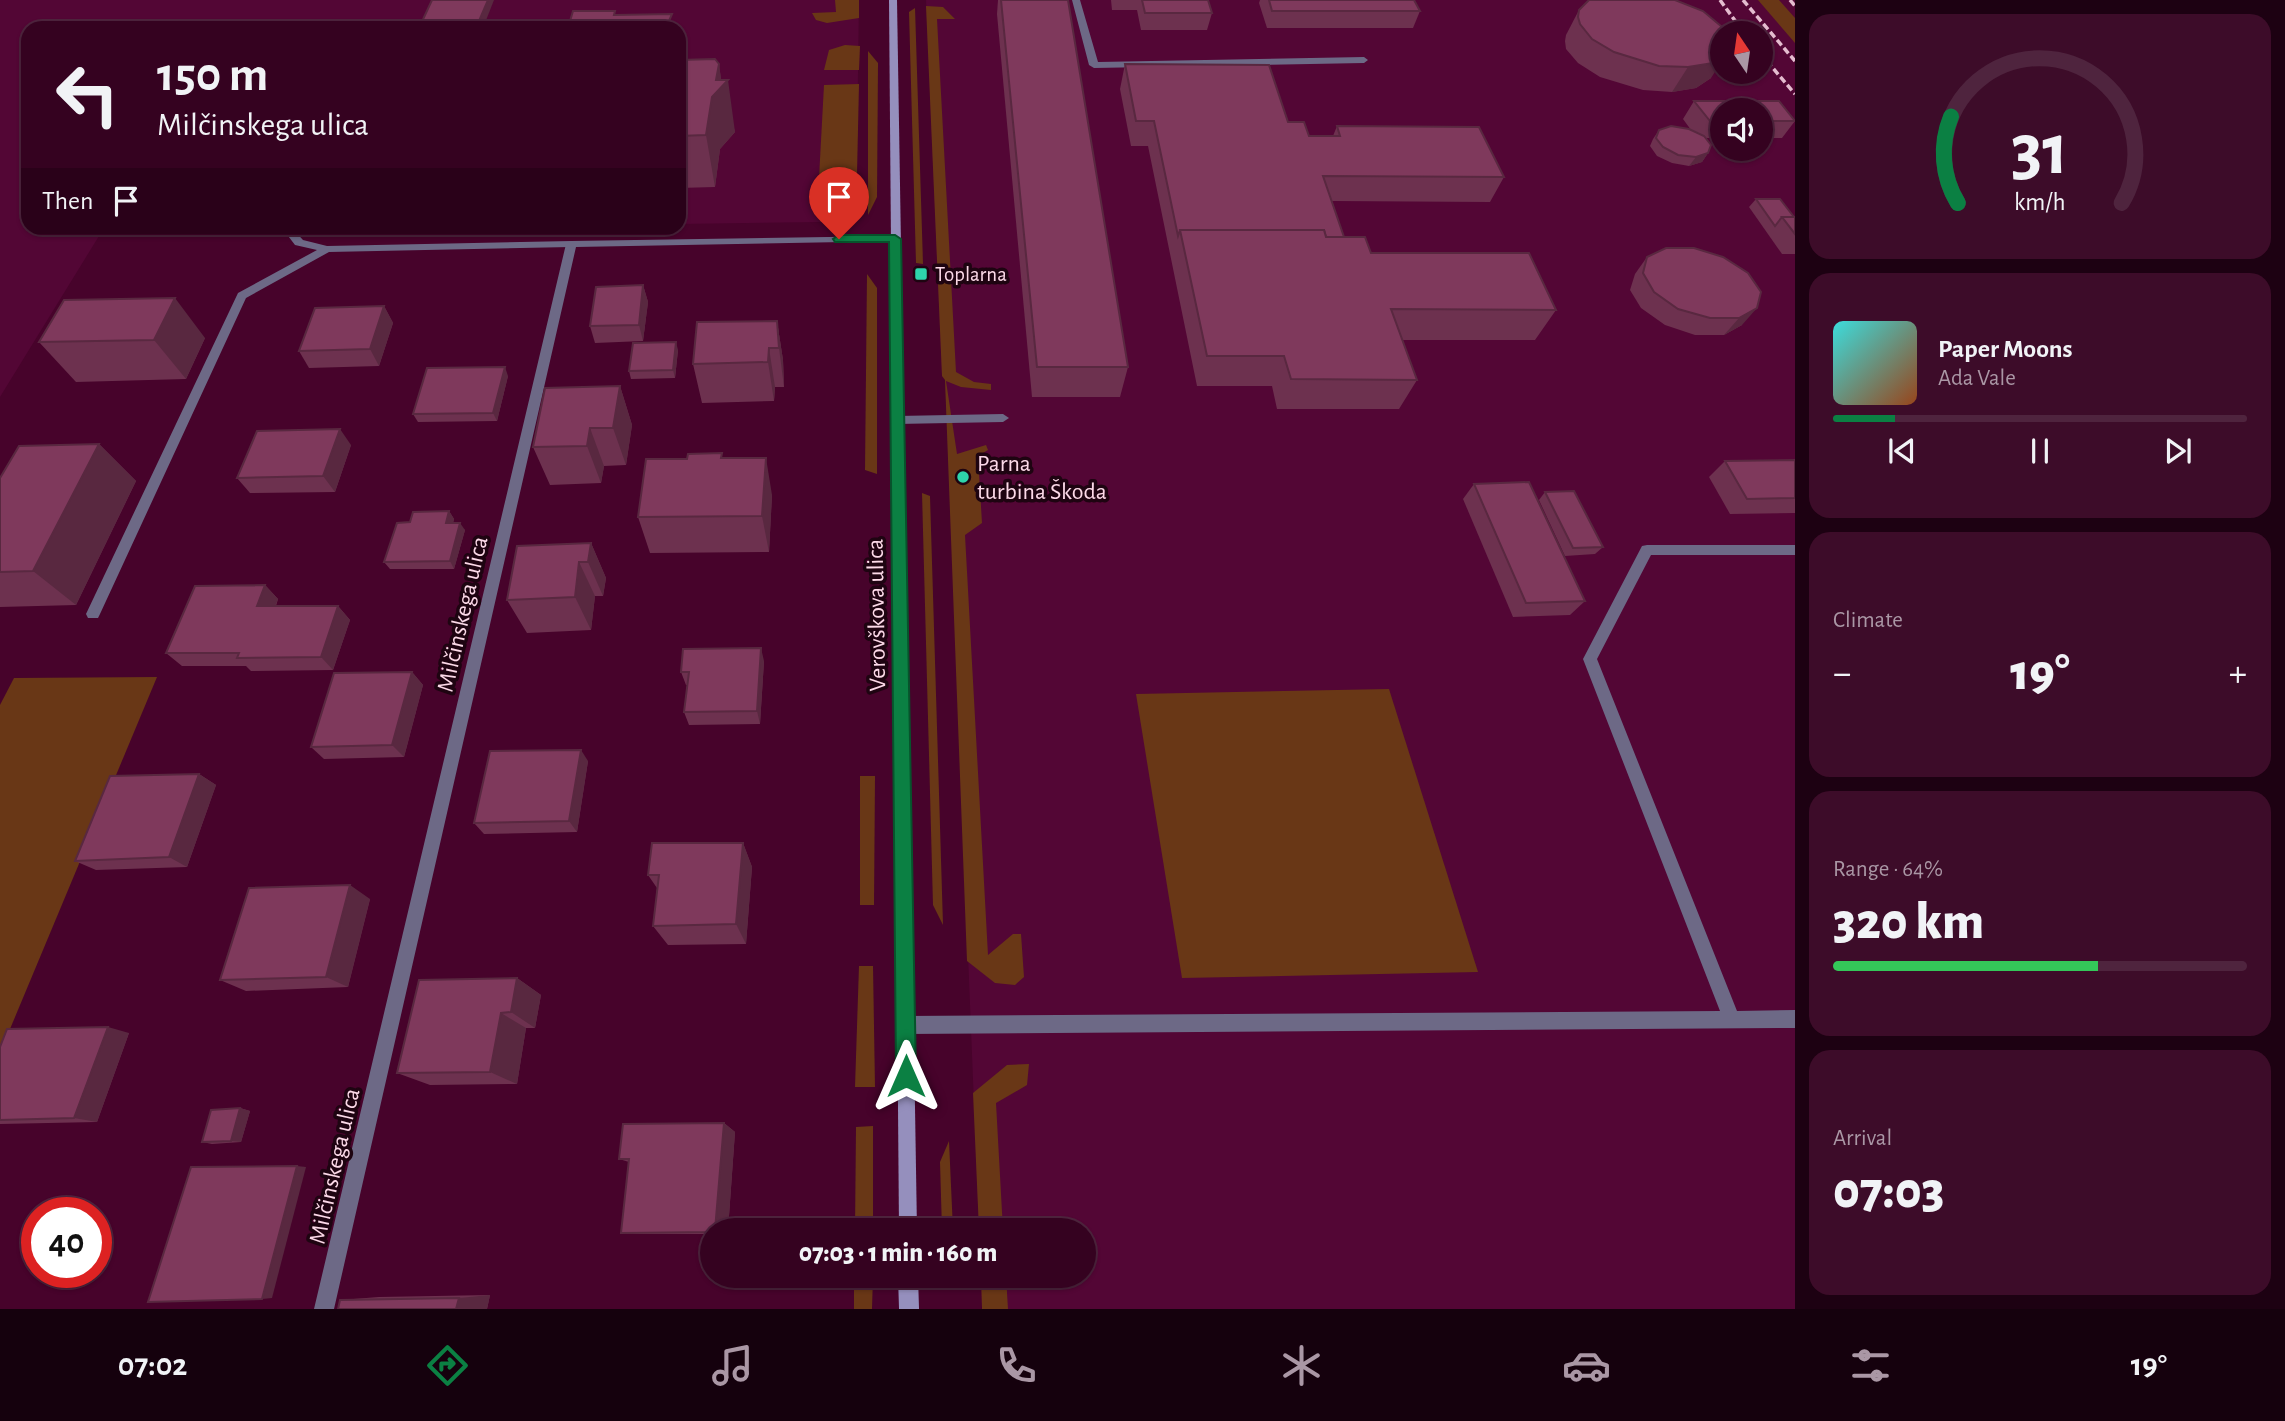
<!DOCTYPE html>
<html lang="en">
<head>
<meta charset="utf-8">
<style>
	:root { --surface:#350220; --page:#3d0c29; --text:#f1f3f6; --muted:#aa97a5; --line:#4f243e; --accent:#0b8043 }
	body { margin:0; font-family:"Alegreya Sans",sans-serif; background:var(--page); color:var(--text); height:100vh; display:flex; flex-direction:column; font-size:26px; white-space:nowrap }
	* { box-sizing:border-box; margin:0 }
	p { font-size:23px; color:var(--muted) }
	.icon { flex:none; width:38px; height:38px; fill:none; stroke:currentColor; stroke-width:2; stroke-linecap:round; stroke-linejoin:round }
	.map { position:relative; flex:1; overflow:hidden }
	.panel { display:flex; flex-direction:column; gap:14px; padding:14px; background:#1d0112; width:490px }
	.panel>* { flex:none }
	.hud { position:absolute; left:21px; top:21px; width:665px; height:214px; border-radius:21px; box-shadow:0 2px 5px #0004,0 0 0 2px var(--line); background:#350220; color:var(--text); overflow:hidden }
	.needle { width:46px; rotate:347deg }
	.buttons { position:absolute; left:1710px; top:21px; display:grid; gap:14px }
	.buttons a { display:grid; place-items:center; width:63px; height:63px; border-radius:50%; background:var(--surface); box-shadow:0 2px 5px #0004,0 0 0 2px var(--line); font-size:35px }
	.speed { position:absolute; left:21px; top:1197px; display:flex; gap:14px; font-size:35px; font-weight:700; text-align:center }
	.speed>* { display:grid; place-content:center; width:91px; height:91px; border-radius:50%; background:var(--surface); box-shadow:0 2px 5px #0004,0 0 0 2px var(--line); line-height:1 }
	.speed .limit { border:10px solid #d22; background:#fff; color:#111 }
	.pin { position:absolute; display:grid; place-items:center; width:60px; height:60px; color:#fff; margin:-72px -30px; border-radius:50% 50% 50% 0; rotate:-45deg; box-shadow:0 0 7px #0007 }
	.pin .icon { rotate:45deg }
	.me { position:absolute; width:77px; margin:-38px; rotate:0deg; stroke-linejoin:round; filter:drop-shadow(0 0 5px #0008) }
	.turn { display:flex; align-items:center; gap:24px; height:147px; padding:0 21px; font-size:32px }
	.turn .icon { width:91px; height:91px; stroke-width:2.5 }
	.turn b { display:block; font-size:49px; line-height:60px }
	.then { display:flex; align-items:center; height:66px; padding:0 21px; background:#0003; gap:14px; font-size:26px }
	.big { font-size:52px; font-weight:800; line-height:1.1 }
	.panel .tile { flex:1; display:flex; flex-direction:column; justify-content:center; gap:10px; min-width:0; padding:0 24px; border-radius:21px; background:var(--page) }
	.panel .dial { align-items:center; gap:0 }
	.dial svg { height:182px; overflow:visible; fill:none; stroke:var(--line); stroke-width:7; stroke-linecap:round; text-anchor:middle }
	.dial text { fill:var(--text); stroke:none }
	.song { display:flex; align-items:center; gap:21px }
	.cover { width:84px; height:84px; border-radius:10px; background:linear-gradient(135deg,hsl(180 70% 55%),hsl(20 70% 35%)) }
	.played { height:7px; border-radius:4px; background:linear-gradient(90deg,var(--accent) 15%,var(--line) 15%) }
	.keys { display:flex; justify-content:space-around; direction:ltr }
	.heat { display:flex; justify-content:space-between; align-items:center; font-size:38px; direction:ltr }
	.charge { height:10px; border-radius:5px; background:linear-gradient(90deg,#34c759 64%,var(--line) 0) }
	.trip { position:absolute; left:700px; top:1218px; width:396px; height:70px; border-radius:35px; background:var(--surface); box-shadow:0 2px 5px #0004,0 0 0 2px var(--line); font-weight:800; line-height:70px; text-align:center }
	.tabs { display:flex; height:112px; justify-content:space-around; align-items:center; background:#15010d; color:var(--muted) }
	.tabs .icon { width:49px; height:49px }
	.tabs .active { color:var(--accent) }
	.tabs b { font-size:32px; color:var(--text) }
	main { display:flex; flex:1; min-height:0 }
	.map>svg:first-child { display:block }
	.built { fill:#530635; fill-rule:evenodd }
	.green { fill:#693716 }
	.lines { fill:none; stroke-linecap:round; stroke-linejoin:round }
	.lane { fill:#6d6986; fill-rule:evenodd }
	.street { fill:#6d6986; fill-rule:evenodd }
	.secondary { fill:#958fbd; fill-rule:evenodd }
	.rail { stroke:#e4bccf; stroke-width:3.5; stroke-dasharray:7 3.5; stroke-linecap:butt }
	.wall { fill:#6d314f }
	.shaded-wall { fill:#592840 }
	.building { fill:#7f395c; stroke:#592840; stroke-width:2 }
	.route { fill:#0b8043; stroke:#07532c; stroke-width:2 }
	.poi-dot { fill:#2ed4ab; stroke:#1e0411; stroke-width:2.5 }
	.labels { text-anchor:middle; stroke-width:7; stroke-linejoin:round; paint-order:stroke }
	.far-poi-label { font-size:21px; fill:#fcd9e8; stroke:#1e0411; text-anchor:start }
	.poi-label { font-size:24px; fill:#fcd9e8; stroke:#1e0411; text-anchor:start }
	.street-label { font-size:24px; fill:#fcd9e8; stroke:#1e0411 }
</style>
</head>
<body>
<main>
<div class="map">
<svg width="1795" height="1309" viewBox="0 0 1795 1309">
	<rect width="100%" height="100%" fill="#47032b"/>
	<g class="built">
		<polygon points="0,0 859,0 856,219 821,222 679,224 679,28 28,28 28,228 440,228 99,236 0,397"/>
		<path d="M926,0h869v1309h-813l-1,-33h102v-46h-104l-34,-852 -3,-2zM1722,33h38v39h-38zM1722,110h38v39h-38z"/>
	</g>
	<g class="green">
		<polygon points="835,0 859,0 859,18 827,23 816,20 812,13 836,12"/>
		<polygon points="1758,0 1779,0 1795,18 1795,43"/>
		<polygon points="926,6 943,7 955,19 937,19 956,372 974,382 991,384 991,390 961,387 946,381 957,454 986,445 988,450 978,456 982,523 965,535 988,955 1013,934 1021,934 1024,977 1015,985 995,983 967,961 945,380 942,376"/>
		<polygon points="915,8 923,264 916,263 909,12"/>
		<polygon points="845,45 860,46 859,70 824,70 829,50"/>
		<polygon points="868,51 878,63 877,197 868,215"/>
		<polygon points="859,84 856,219 821,222 817,215 824,85"/>
		<polygon points="867,274 877,288 877,474 865,470"/>
		<polygon points="922,493 930,496 943,925 933,905"/>
		<polygon points="157,677 0,1053 0,705 14,678"/>
		<polygon points="1389,689 1478,972 1182,978 1136,694"/>
		<polygon points="860,776 875,776 874,905 860,905"/>
		<polygon points="859,966 873,966 875,1087 855,1087"/>
		<polygon points="1029,1064 1027,1085 996,1103 1003,1230 979,1230 973,1093 1007,1065"/>
		<polygon points="873,1126 873,1230 855,1230 856,1127"/>
		<polygon points="949,1141 953,1230 942,1230 940,1162"/>
		<polygon points="854,1276 873,1276 872,1309 854,1309"/>
		<polygon points="981,1276 1006,1276 1008,1309 982,1309"/>
	</g>
	<g class="lines">
		<g class="lane">
			<polygon points="1072,0 1080,0 1098,62 1364,57 1368,60 1364,63 1094,68 1089,65"/>
			<polygon points="282,228 292,228 303,240 327,246 571,241 576,244 571,247 329,252 246,298 100,614 98,618 88,618 86,614 238,293 317,250 295,245"/>
			<polygon points="1003,414 1009,418 1003,422 897,424 891,420 897,416"/>
			<polygon points="1647,545 1795,545 1795,555 1651,555 1597,659 1737,1011 1795,1010 1795,1028 905,1034 899,1031 896,1025 899,1019 905,1016 1720,1011 1583,659 1642,546"/>
		</g>
		<polygon class="street" points="895,236 899,237 899,241 576,247 334,1309 314,1309 566,244 571,241"/>
		<g class="secondary">
			<polygon points="889,0 897,0 917,1230 899,1230"/>
			<polygon points="898,1276 918,1276 919,1309 899,1309"/>
		</g>
		<g class="rail">
			<polyline points="1720,0 1744,33"/>
			<polyline points="1743,0 1795,61"/>
			<polyline points="1790,0 1795,6"/>
			<polyline points="1760,53 1795,94"/>
		</g>
	</g>
	<g class="wall">
		<polygon points="998,0 1068,0 1128,367 1120,397 1032,397 997,14"/>
		<polygon points="1111,0 1208,0 1212,13 1207,30 1141,30 1137,10 1112,10"/>
		<polygon points="1260,0 1414,0 1420,11 1413,28 1267,28 1259,3"/>
		<polygon points="1579,10 1711,78 1696,88 1672,92 1643,90 1600,77 1578,63 1566,49 1565,41 1566,35"/>
		<polygon points="679,47 681,60 719,64 721,80 735,132 720,149 715,187 679,188"/>
		<polygon points="1125,64 1288,122 1309,136 1333,136 1337,126 1504,177 1490,202 1332,201 1344,237 1371,253 1556,310 1535,340 1402,340 1417,380 1399,409 1277,409 1272,386 1197,386 1148,146 1131,146 1120,89"/>
		<polygon points="1694,101 1779,101 1795,121 1782,138 1760,138 1760,110 1722,110 1722,138 1706,138 1711,145 1708,153 1702,162 1689,166 1672,163 1657,156 1650,146 1653,139 1659,130 1671,126 1691,130 1683,119"/>
		<polygon points="1756,199 1795,217 1795,254 1782,254 1749,207"/>
		<polygon points="1694,248 1742,325 1724,335 1695,335 1665,325 1641,308 1630,290 1635,274 1647,257"/>
		<polygon points="643,285 648,302 643,341 595,343 590,326"/>
		<polygon points="384,306 393,323 379,366 309,368 299,351"/>
		<polygon points="777,321 783,360 784,387 775,387 774,401 702,403 693,364"/>
		<polygon points="205,338 186,379 76,382 39,342"/>
		<polygon points="678,350 675,378 631,379 629,371"/>
		<polygon points="508,376 497,421 418,422 413,414"/>
		<polygon points="620,386 632,425 626,465 604,466 601,483 550,485 533,447"/>
		<polygon points="99,444 136,481 76,605 0,607 0,478"/>
		<polygon points="351,445 335,492 250,493 237,478"/>
		<polygon points="723,458 772,495 769,552 650,553 638,517"/>
		<polygon points="1795,460 1795,513 1730,514 1709,477 1725,461"/>
		<polygon points="1474,484 1585,601 1570,615 1513,617 1463,499"/>
		<polygon points="1545,492 1603,547 1595,554 1565,556 1539,500"/>
		<polygon points="449,511 454,519 453,523 465,530 454,569 390,569 384,562 410,522"/>
		<polygon points="591,543 606,578 603,596 595,596 591,630 527,633 507,600"/>
		<polygon points="265,585 278,599 276,606 338,606 350,620 333,670 251,671 246,666 182,666 166,653"/>
		<polygon points="764,661 760,724 689,725 684,712 687,685 686,685 681,672"/>
		<polygon points="412,672 423,685 404,757 324,759 311,747"/>
		<polygon points="588,761 577,832 484,834 474,823"/>
		<polygon points="199,774 216,785 187,867 96,870 75,861"/>
		<polygon points="743,843 752,867 746,944 668,945 653,926 657,888 648,875"/>
		<polygon points="370,899 348,987 246,991 220,980"/>
		<polygon points="517,978 541,995 535,1028 526,1028 517,1084 430,1085 397,1073"/>
		<polygon points="129,1033 97,1122 0,1124 0,1047"/>
		<polygon points="240,1108 250,1111 241,1142 212,1144 202,1142"/>
		<polygon points="724,1123 735,1132 728,1230 712,1230 712,1234 640,1234 621,1233 629,1162 619,1159"/>
		<polygon points="490,1295 487,1309 340,1300 379,1297"/>
	</g>
	<g class="shaded-wall">
		<polygon points="488,0 494,0 483,28 476,28"/>
		<polygon points="1722,57 1722,61 1711,78 1696,88 1672,92 1688,67"/>
		<polygon points="719,64 722,86 728,80 735,132 720,149 715,187 706,135 712,97 716,80"/>
		<polygon points="1708,153 1702,162 1689,166 1696,157"/>
		<polygon points="643,285 648,302 643,341 639,325"/>
		<polygon points="175,298 205,338 186,379 154,340"/>
		<polygon points="384,306 393,323 379,366 370,349"/>
		<polygon points="1757,308 1742,325 1724,335 1739,318"/>
		<polygon points="777,321 783,360 784,387 779,348"/>
		<polygon points="676,342 678,350 675,378 673,370"/>
		<polygon points="769,348 775,387 774,401 768,362"/>
		<polygon points="505,367 508,376 497,421 493,413"/>
		<polygon points="620,386 632,425 626,465 613,428"/>
		<polygon points="590,428 604,466 601,483 587,446"/>
		<polygon points="340,429 351,445 335,492 323,476"/>
		<polygon points="99,444 136,481 76,605 33,571"/>
		<polygon points="766,458 772,495 769,552 762,516"/>
		<polygon points="449,511 454,519 451,531 446,523"/>
		<polygon points="460,523 465,530 454,569 450,561"/>
		<polygon points="591,543 606,578 603,596 588,562"/>
		<polygon points="579,562 595,596 591,630 575,597"/>
		<polygon points="265,585 278,599 270,620 257,606"/>
		<polygon points="338,606 350,620 333,670 321,657"/>
		<polygon points="761,648 764,661 760,724 757,711"/>
		<polygon points="412,672 423,685 404,757 392,745"/>
		<polygon points="581,750 588,761 577,832 569,821"/>
		<polygon points="199,774 216,785 187,867 169,857"/>
		<polygon points="743,843 752,867 746,944 736,924"/>
		<polygon points="350,885 370,899 348,987 326,977"/>
		<polygon points="517,978 541,995 535,1028 511,1012"/>
		<polygon points="501,1013 526,1028 517,1084 490,1072"/>
		<polygon points="108,1027 129,1033 97,1122 74,1118"/>
		<polygon points="240,1108 250,1111 241,1142 231,1141"/>
		<polygon points="724,1123 735,1132 728,1230 715,1230"/>
		<polygon points="297,1166 306,1167 272,1298 262,1299"/>
		<polygon points="490,1295 487,1309 456,1309 459,1298"/>
	</g>
	<g class="building">
		<polygon points="432,0 488,0 476,28 419,28"/>
		<polygon points="1001,0 1068,0 1128,367 1037,367"/>
		<polygon points="1142,0 1208,0 1212,13 1145,13"/>
		<polygon points="1269,0 1414,0 1420,11 1272,11"/>
		<polygon points="1589,0 1675,0 1703,11 1728,32 1728,33 1722,33 1722,57 1713,63 1688,67 1659,66 1614,52 1592,39 1580,24 1578,17 1579,10"/>
		<polygon points="573,11 615,11 614,15 672,14 669,21 675,25 675,28 568,28"/>
		<polygon points="715,59 719,64 716,80 728,80 712,97 706,135 679,136 679,60"/>
		<polygon points="1125,64 1269,65 1288,122 1304,122 1309,136 1340,136 1337,126 1479,127 1504,177 1323,176 1344,237 1326,237 1324,230 1180,230 1178,236 1154,121 1136,121"/>
		<polygon points="1694,101 1779,101 1795,121 1760,121 1760,110 1722,110 1722,121 1710,121"/>
		<polygon points="1671,126 1689,129 1704,136 1711,145 1708,153 1696,157 1678,155 1663,147 1656,138 1659,130"/>
		<polygon points="1756,199 1780,199 1794,217 1782,217 1775,226"/>
		<polygon points="1782,217 1795,217 1795,234"/>
		<polygon points="1180,230 1324,230 1326,237 1365,237 1371,253 1529,253 1556,310 1391,309 1417,380 1291,379 1284,356 1207,356"/>
		<polygon points="1666,248 1694,248 1723,257 1748,273 1761,292 1757,308 1739,318 1710,318 1678,309 1654,292 1643,273 1647,257"/>
		<polygon points="643,285 639,325 590,326 596,287"/>
		<polygon points="175,298 154,340 39,342 64,300"/>
		<polygon points="384,306 370,349 299,351 315,308"/>
		<polygon points="777,321 779,348 769,348 768,362 693,364 697,322"/>
		<polygon points="676,342 673,370 629,371 633,343"/>
		<polygon points="505,367 493,413 413,414 427,368"/>
		<polygon points="620,386 613,428 590,428 587,446 533,447 545,388"/>
		<polygon points="340,429 323,476 237,478 257,431"/>
		<polygon points="99,444 33,571 0,572 0,478 19,446"/>
		<polygon points="722,453 721,458 766,458 762,516 638,517 646,459 687,459 688,454"/>
		<polygon points="1795,460 1795,498 1747,499 1725,461"/>
		<polygon points="1529,482 1585,601 1526,603 1474,484"/>
		<polygon points="1574,491 1603,547 1573,548 1545,492"/>
		<polygon points="449,511 446,523 460,523 450,561 384,562 397,523 410,522 413,512"/>
		<polygon points="591,543 588,562 579,562 575,597 507,600 517,546"/>
		<polygon points="265,585 257,606 338,606 321,657 237,658 239,653 166,653 195,586"/>
		<polygon points="761,648 757,711 684,712 689,672 681,672 683,649"/>
		<polygon points="412,672 392,745 311,747 334,673"/>
		<polygon points="581,750 569,821 474,823 490,751"/>
		<polygon points="199,774 169,857 75,861 110,776"/>
		<polygon points="652,843 743,843 736,924 653,926 659,875 648,875"/>
		<polygon points="350,885 326,977 220,980 249,888"/>
		<polygon points="517,978 511,1012 501,1013 490,1072 397,1073 419,980"/>
		<polygon points="108,1027 74,1118 0,1120 0,1047 7,1029"/>
		<polygon points="240,1108 231,1141 202,1142 211,1110"/>
		<polygon points="724,1123 715,1230 712,1230 712,1232 621,1233 629,1159 619,1159 623,1124"/>
		<polygon points="297,1166 262,1299 148,1302 191,1167"/>
		<polygon points="459,1298 456,1309 338,1309 340,1300"/>
	</g>
	<polygon class="route" points="839,235 895,235 901,239 916,1076 913,1083 906,1086 899,1083 896,1076 889,242 835,242 833,239"/>
	<g class="poi-dot">
		<rect x="914" y="267" width="14" height="14" rx="3.5"/>
		<circle cx="963" cy="477" r="7"/>
	</g>
	<g class="labels">
		<g class="far-poi-label">
			<text x="935" y="281">Toplarna</text>
		</g>
		<g class="poi-label">
			<text x="977" y="471">Parna<tspan x="977" dy="28">turbina Škoda</tspan></text>
		</g>
		<g class="street-label">
			<text transform="translate(462 614) rotate(-77)" y="8">Milčinskega ulica</text>
			<text transform="translate(876 615) rotate(-91)" y="8">Verovškova ulica</text>
			<text transform="translate(334 1166) rotate(-77)" y="8">Milčinskega ulica</text>
		</g>
	</g>
</svg>
<div class="buttons">
<a><svg class="needle" viewBox="-14 -14 28 28"><path d="M0-13l5 13h-10z" fill="#e53935"/><path d="M0 13l5-13h-10z" fill="#aa97a5"/></svg></a>
<a><svg class="icon" aria-label="sound" viewBox="0 0 24 24"><path d="M4 9h4l5-4v14l-5-4H4zM17 9q2 3 0 6"/></svg></a>
</div>
<div class="speed"><div class="limit">40</div></div>
<div class="pin" style="left:839px;top:239px;background:#d93025"><svg class="icon" aria-label="arrive" viewBox="0 0 24 24"><path d="M6 21V4h12l-3 4 3 4H6"/></svg></div>
<svg class="me" style="left:906px;top:1076px" viewBox="-20 -20 40 40"><path d="M0-17L14 15 0 8-14 15z" fill="#0b8043" stroke="#fff" stroke-width="4"/></svg>
<div class="trip">07:03 · 1 min · 160 m</div>
<div class="hud">
<div class="turn"><svg class="icon" aria-label="left" viewBox="0 0 24 24"><path d="M17 20v-9H6M10 6l-5 5 5 5"/></svg><div><b>150 m</b>Milčinskega ulica</div></div>
<div class="then">Then<svg class="icon" aria-label="arrive" viewBox="0 0 24 24"><path d="M6 21V4h12l-3 4 3 4H6"/></svg></div>
</div>
</div>
<section class="panel">
<div class="tile dial"><svg viewBox="0 0 100 80">
<path d="M14 69A42 42 0 1 1 86 69"/>
<path d="M14 69A42 42 0 0 1 11 31" stroke="#0b8043"/>
<text x="50" y="56" font-size="32" font-weight="700">31</text>
<text x="50" y="72" font-size="11">km/h</text>
</svg></div>
<div class="tile">
<div class="song"><i class="cover"></i><div><b>Paper Moons</b><p>Ada Vale</p></div></div>
<div class="played"></div>
<div class="keys"><svg class="icon" aria-label="previous" viewBox="0 0 24 24"><path d="M18 5L8 12l10 7zM5 5v14"/></svg><svg class="icon" aria-label="pause" viewBox="0 0 24 24"><path d="M8 5v14M16 5v14"/></svg><svg class="icon" aria-label="next" viewBox="0 0 24 24"><path d="M6 5l10 7-10 7zM19 5v14"/></svg></div>
</div>
<div class="tile"><p>Climate</p>
<div class="heat"><a>−</a><b class="big">19°</b><a>+</a></div>
</div>
<div class="tile"><p>Range · 64%</p><b class="big">320 km</b><div class="charge"></div></div>
<div class="tile"><p>Arrival</p><b class="big">07:03</b></div>
</section>
</main>
<nav class="tabs">
<b>07:02</b>
<svg class="icon active" aria-label="directions" viewBox="0 0 24 24"><path d="M12 3l9 9-9 9-9-9zM9 14v-3h6M13 9l2 2-2 2"/></svg>
<svg class="icon" aria-label="music" viewBox="0 0 24 24"><path d="M9 18V5l10-2v13"/><circle cx="6" cy="18" r="3"/><circle cx="16" cy="16" r="3"/></svg>
<svg class="icon" aria-label="phone" viewBox="0 0 24 24"><path d="M5 4h4l2 5-3 2q2 4 5 5l2-3 5 2v4C11 20 4 13 5 4z"/></svg>
<svg class="icon" aria-label="climate" viewBox="0 0 24 24"><path d="M12 3v18M4 7l16 10M4 17L20 7"/></svg>
<svg class="icon" aria-label="car" viewBox="0 0 24 24"><path d="M5 17H2v-5l4-1 3-4h7l3 4 3 1v5h-3M9 17h6M6 11h13"/><circle cx="7" cy="17" r="2"/><circle cx="17" cy="17" r="2"/></svg>
<svg class="icon" aria-label="filters" viewBox="0 0 24 24"><path d="M4 7h16M4 17h16"/><circle cx="9" cy="7" r="2"/><circle cx="15" cy="17" r="2"/></svg>
<b>19°</b>
</nav>
</body>
</html>
